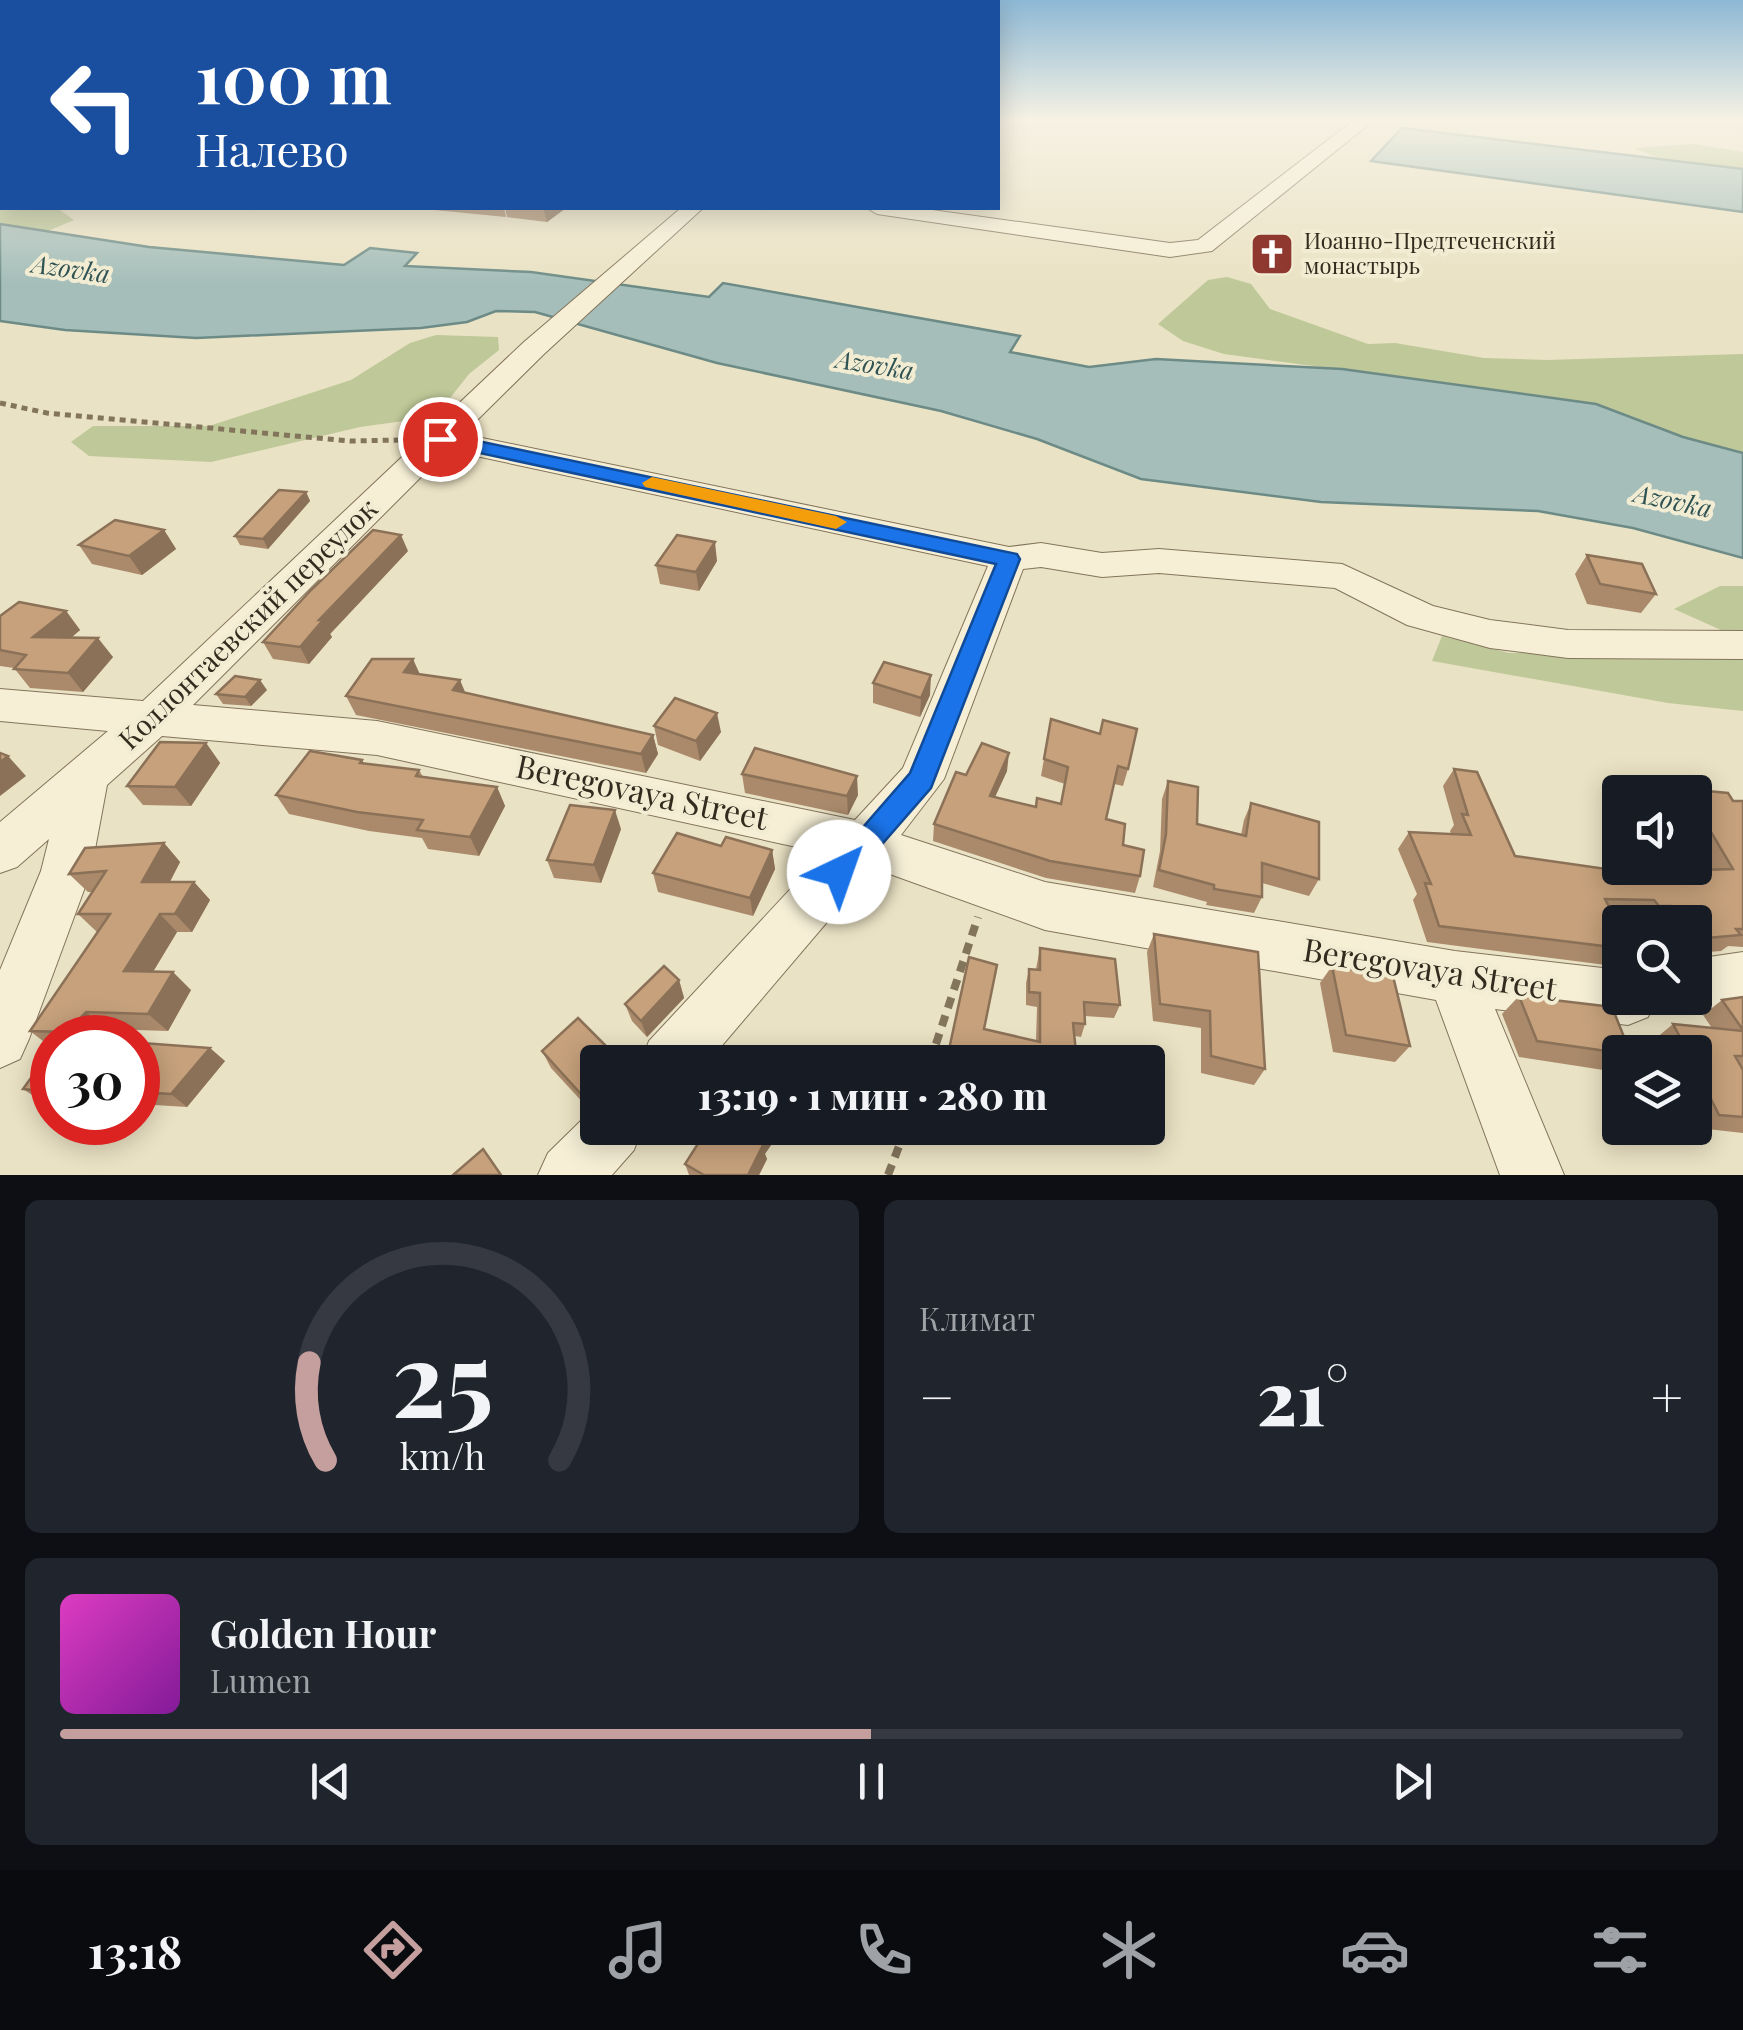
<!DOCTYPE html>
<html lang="ru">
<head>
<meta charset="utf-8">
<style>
	:root { --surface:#171b24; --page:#20242c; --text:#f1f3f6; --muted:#9ea1a6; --line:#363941; --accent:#c49f9d }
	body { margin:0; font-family:"Playfair Display",serif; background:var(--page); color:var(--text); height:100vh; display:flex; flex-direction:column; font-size:38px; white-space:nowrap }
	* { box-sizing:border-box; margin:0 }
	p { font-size:32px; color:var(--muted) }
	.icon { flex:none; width:55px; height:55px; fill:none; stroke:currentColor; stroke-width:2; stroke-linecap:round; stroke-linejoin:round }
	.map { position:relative; height:1175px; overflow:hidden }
	.details { display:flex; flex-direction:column; gap:25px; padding:25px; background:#0d0f14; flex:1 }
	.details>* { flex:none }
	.banner { position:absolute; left:0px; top:0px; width:1000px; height:210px; box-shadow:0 5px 25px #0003; background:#1a4fa0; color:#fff; overflow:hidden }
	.buttons { position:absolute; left:1602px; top:775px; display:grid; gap:20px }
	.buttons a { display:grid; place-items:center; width:110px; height:110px; border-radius:10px; background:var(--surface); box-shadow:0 5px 25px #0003; font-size:50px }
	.speed { position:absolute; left:30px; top:1015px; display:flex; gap:20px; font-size:50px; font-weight:700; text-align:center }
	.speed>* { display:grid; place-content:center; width:130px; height:130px; border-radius:50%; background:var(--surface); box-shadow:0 5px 25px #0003; line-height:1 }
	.speed .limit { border:15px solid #d22; background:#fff; color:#111 }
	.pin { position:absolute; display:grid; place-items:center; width:85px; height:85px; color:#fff; margin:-42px; border:5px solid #fff; border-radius:50%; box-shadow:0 2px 10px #0007 }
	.me { position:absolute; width:110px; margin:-55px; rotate:42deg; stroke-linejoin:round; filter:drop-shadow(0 0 8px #0008) }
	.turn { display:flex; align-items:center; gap:35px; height:210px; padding:0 30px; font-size:45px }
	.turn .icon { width:130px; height:130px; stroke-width:2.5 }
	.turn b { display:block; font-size:70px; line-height:85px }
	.big { font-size:75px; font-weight:800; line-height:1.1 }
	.details .card { flex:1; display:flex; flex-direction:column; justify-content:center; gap:15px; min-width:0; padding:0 35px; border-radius:15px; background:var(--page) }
	.details .dial { align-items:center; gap:0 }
	.dial svg { height:260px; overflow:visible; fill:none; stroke:var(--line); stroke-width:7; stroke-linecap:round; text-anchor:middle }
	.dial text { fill:var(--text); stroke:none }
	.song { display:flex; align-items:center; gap:30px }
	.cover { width:120px; height:120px; border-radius:15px; background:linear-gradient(135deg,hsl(310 70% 55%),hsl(290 70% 35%)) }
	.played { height:10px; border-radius:5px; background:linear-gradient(90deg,var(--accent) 50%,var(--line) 50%) }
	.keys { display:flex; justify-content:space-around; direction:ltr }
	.heat { display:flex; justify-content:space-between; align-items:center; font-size:55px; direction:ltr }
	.details .tiles { flex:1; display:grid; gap:25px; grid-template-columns:1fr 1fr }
	.card:last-child { grid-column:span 2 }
	.trip { position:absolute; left:580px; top:1045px; width:585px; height:100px; border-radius:10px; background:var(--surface); box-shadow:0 5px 25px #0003; font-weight:800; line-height:100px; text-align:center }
	.menu { display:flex; height:160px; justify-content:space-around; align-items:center; background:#090b0e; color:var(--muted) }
	.menu .icon { width:70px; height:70px }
	.menu .on { color:var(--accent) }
	.menu b { font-size:45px; color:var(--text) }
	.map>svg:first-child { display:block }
	.green { fill:#bec898 }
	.water { fill:#a5beb9; stroke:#6d8b86; stroke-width:2.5 }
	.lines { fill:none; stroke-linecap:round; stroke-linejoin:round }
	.minor-casing { stroke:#83745c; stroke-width:2 }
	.path-far1 { stroke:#83745c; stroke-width:5; stroke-dasharray:6 5; stroke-linecap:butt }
	.path { stroke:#83745c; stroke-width:8; stroke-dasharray:11 8; stroke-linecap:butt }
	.minor { fill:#f6efd6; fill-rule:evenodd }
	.wall { fill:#aa8a6b }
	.shaded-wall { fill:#8b7157 }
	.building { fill:#c6a17c; stroke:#8b7157; stroke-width:2.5 }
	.route { fill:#1a73e8; stroke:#114b97; stroke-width:2.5 }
	.slow { fill:#f59e0b }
	.labels { text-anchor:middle; stroke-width:8; stroke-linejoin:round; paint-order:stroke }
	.far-poi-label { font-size:22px; fill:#342b1f; stroke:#f2ecd3; text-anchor:start }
	.far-water-label { font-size:25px; font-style:italic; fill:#2f5253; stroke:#f2ecd3 }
	.street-label { font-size:28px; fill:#342b1f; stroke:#f2ecd3 }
	.near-street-label { font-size:32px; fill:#342b1f; stroke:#f2ecd3 }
</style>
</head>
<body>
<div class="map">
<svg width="1743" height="1175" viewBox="0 0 1743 1175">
	<rect width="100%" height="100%" fill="#eae2c4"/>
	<g class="green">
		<polygon points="1694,144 1743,152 1743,168 1656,157 1634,148"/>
		<polygon points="0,189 2,208 57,208 74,220 48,231 0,224"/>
		<polygon points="1227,277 1251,284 1270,309 1368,344 1395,343 1484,358 1547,360 1743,354 1743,453 1683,437 1596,404 1224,354 1183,341 1158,324 1208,280"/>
		<polygon points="436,335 498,337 499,350 469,374 450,398 411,420 360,427 211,462 89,456 71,442 93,426 209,426 351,380 410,343"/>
		<polygon points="1720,586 1743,586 1743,632 1721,630 1674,609"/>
		<polygon points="1442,636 1509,653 1743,653 1743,711 1668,703 1432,661"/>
	</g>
	<g class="water">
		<polygon points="1402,128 1743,169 1743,212 1371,161"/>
		<polygon points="0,224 149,247 344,265 370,248 417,253 405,266 531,272 709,297 723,283 1020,336 1010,352 1089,367 1156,359 1342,369 1596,404 1683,437 1743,453 1743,558 1633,528 1538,511 1321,502 1141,479 1037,439 941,411 717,363 535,312 496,311 467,322 421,328 196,338 65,330 0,321"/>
	</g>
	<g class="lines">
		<defs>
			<g id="minor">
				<polygon points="1354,120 1374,120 1212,251 1170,257 877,214 867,208 918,208 1170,243 1198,240"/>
				<path d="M681,208h22l-159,146 -81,80 546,113 32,-4 61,10 57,-4 183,15 91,42 57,14 78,10 175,1v28l-175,-1 -78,-10 -83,-23 -72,-37 -176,-15 -57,4 -61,-10 -18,2 -79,210 -43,56 144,47 410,69 165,19v28h36l-8,19 -20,8 -133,-16 69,166h-64l-64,-175 -391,-70 -172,-62 -165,194h-67l8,-21 175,-188 -447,-98 -215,-19 -55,49 -16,86 -62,168 -9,20 -20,9v-98l41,-99 8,-32 -32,28 -17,6v-51l108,-91 -108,-10v-32l143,12 381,-359zM448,450l540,116 -85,202 -48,52 -478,-99 -184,-16z"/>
				<polygon points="1743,952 1743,1004 1695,1013 1676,1005 1672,998 1695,998 1695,959"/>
				<polygon points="598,1104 598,1128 642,1128 634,1150 612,1175 538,1175 548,1153"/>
			</g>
		</defs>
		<use href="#minor" class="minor-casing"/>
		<polyline class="path-far1" points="0,403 47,413 350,441 402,440"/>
		<g class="path">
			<polyline points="930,1062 978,917"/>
			<polyline points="888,1175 906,1128"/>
		</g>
		<use href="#minor" class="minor"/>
	</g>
	<g class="wall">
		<polygon points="424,208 504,208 506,217 424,209"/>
		<polygon points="505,208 566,208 547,222 507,217"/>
		<polygon points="306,492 310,501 268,549 240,545 235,536"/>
		<polygon points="164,530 176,549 142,575 92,564 79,545"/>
		<polygon points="408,551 330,634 332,637 309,664 273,659 263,642"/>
		<polygon points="1587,555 1656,594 1641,613 1587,604 1575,574"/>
		<polygon points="717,561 699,591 660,584 656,565"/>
		<polygon points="66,611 80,630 71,638 113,657 83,692 30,688 14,668 0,666 0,616"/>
		<polygon points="420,674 465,693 653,735 658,754 646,773 356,715 346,696"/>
		<polygon points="873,683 930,695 920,717 873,703"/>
		<polygon points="267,690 251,706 223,704 216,694"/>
		<polygon points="1051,719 1128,769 1123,786 1114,784 1106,819 1140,876 1135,893 1046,878 933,841 934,824 966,775 1007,771 995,797 1036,807 1061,804 1065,784 1041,776"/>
		<polygon points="654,726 721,732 700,761 658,745"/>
		<polygon points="206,743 220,763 191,806 143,805 127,786"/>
		<polygon points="362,760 364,763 419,770 423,777 497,787 505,806 479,856 428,849 422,838 369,831 289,814 276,795"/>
		<polygon points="1454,769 1515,856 1627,872 1706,869 1695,851 1695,792 1683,792 1686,789 1733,801 1743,801 1743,947 1728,946 1721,951 1695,953 1695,922 1641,922 1637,916 1613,916 1620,928 1620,960 1614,966 1427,942 1413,900 1417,894 1398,849 1409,832 1451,834 1450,831 1454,825 1443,786"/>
		<polygon points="742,774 858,795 848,815 745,793"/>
		<polygon points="1168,781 1197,824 1241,835 1244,820 1251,803 1319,879 1309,896 1262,883 1262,897 1254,913 1206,905 1207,902 1153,887 1160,851 1162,799"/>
		<polygon points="621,829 601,883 554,878 547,860"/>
		<polygon points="164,843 180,862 170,882 194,882 210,900 192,932 177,932 153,972 191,990 168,1031 107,1029 99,1038 52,1038 52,1048 30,1031 97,932 78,914 93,892 88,892 69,874"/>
		<polygon points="721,846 772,850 775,869 753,916 658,892 653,873"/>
		<polygon points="1154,934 1265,1069 1254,1085 1201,1073 1201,1028 1153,1021 1147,952"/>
		<polygon points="1040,948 1120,1005 1114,1018 1085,1016 1085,1024 1081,1037 1075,1036 1077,1062 947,1062 948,1054 984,1029 1036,1041 1037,1007 1026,1005 1026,983 1029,969 1036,969"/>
		<polygon points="1332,966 1410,1046 1395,1062 1333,1052 1320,983"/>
		<polygon points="679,980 684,998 647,1037 632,1021 625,1004"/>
		<polygon points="1519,996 1620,1052 1620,1063 1610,1071 1519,1057 1502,1014"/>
		<polygon points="1743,997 1743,1133 1698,1128 1695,1122 1695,1052 1661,1052 1655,1039 1673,1024 1712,1028 1703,1015 1722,1000"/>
		<polygon points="138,1049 225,1061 187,1107 138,1104"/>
		<polygon points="542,1051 598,1062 598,1106 596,1104 588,1108 551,1068"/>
		<polygon points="52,1053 52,1103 43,1102 23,1089"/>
		<polygon points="765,1154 767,1159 759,1175 689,1175 685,1164"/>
	</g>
	<g class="shaded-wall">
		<polygon points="543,208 566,208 547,222"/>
		<polygon points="306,492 310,501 268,549 263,539"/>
		<polygon points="164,530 176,549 142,575 129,556"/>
		<polygon points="401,535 408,551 330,634 332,637 309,664 300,647 319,620"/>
		<polygon points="715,542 717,561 699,591 696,572"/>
		<polygon points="66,611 80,630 49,656 33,637"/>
		<polygon points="98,638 113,657 83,692 68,673"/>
		<polygon points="413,659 422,679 404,672"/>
		<polygon points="931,675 930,695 920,717 921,698"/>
		<polygon points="260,680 267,690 251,706 245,697"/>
		<polygon points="460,680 468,699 453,690"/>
		<polygon points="717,713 721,732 700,761 696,741"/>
		<polygon points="653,735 658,754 646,773 641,754"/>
		<polygon points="206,743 220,763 191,806 175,787"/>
		<polygon points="1009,753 1007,771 987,814 990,796"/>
		<polygon points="8,756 26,776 0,796 0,762"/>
		<polygon points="857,776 858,795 848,815 847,796"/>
		<polygon points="497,787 505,806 479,856 470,837"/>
		<polygon points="615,810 621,829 601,883 594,865"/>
		<polygon points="164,843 180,862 160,900 142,882"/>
		<polygon points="772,850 775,869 753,916 750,898"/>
		<polygon points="194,882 210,900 192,932 175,914"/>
		<polygon points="160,914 177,932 143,988 124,971"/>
		<polygon points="173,972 191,990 168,1031 148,1014"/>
		<polygon points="679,980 684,998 647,1037 641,1021"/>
		<polygon points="86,1012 107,1029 99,1038 73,1038 67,1032"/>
		<polygon points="210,1048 225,1061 187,1107 171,1094"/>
		<polygon points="593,1086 598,1095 598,1106 596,1104 588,1108 580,1093"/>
		<polygon points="770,1128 783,1128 765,1154 767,1159 759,1175 748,1175 760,1143"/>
	</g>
	<g class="building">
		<polygon points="279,490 306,492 263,539 235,536"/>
		<polygon points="115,520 164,530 129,556 79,545"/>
		<polygon points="373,530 401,535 319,620 323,620 300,647 263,642 311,590"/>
		<polygon points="677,535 715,542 696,572 656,565"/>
		<polygon points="1587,555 1642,564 1656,594 1600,584"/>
		<polygon points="19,602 66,611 33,637 98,638 68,673 14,669 26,655 0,650 0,616"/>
		<polygon points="372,659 413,659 404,672 460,680 453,690 653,735 641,754 346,696"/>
		<polygon points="884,662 931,675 921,698 873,683"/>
		<polygon points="235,676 260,680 245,697 216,694"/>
		<polygon points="675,698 717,713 696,741 654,726"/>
		<polygon points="1051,719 1100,734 1103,720 1137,729 1128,769 1118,766 1106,819 1125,824 1123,845 1144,850 1140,876 1050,861 934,824 956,772 966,775 982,743 1009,753 990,796 1036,807 1037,798 1061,804 1068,767 1044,759"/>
		<polygon points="160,742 206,743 175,787 127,786"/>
		<polygon points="755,748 857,776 847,796 742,774"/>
		<polygon points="310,751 362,760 360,763 419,770 416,776 497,787 470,837 417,830 423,820 357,812 276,795"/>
		<polygon points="0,753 8,756 0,762"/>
		<polygon points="1454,769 1477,772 1515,856 1627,872 1733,869 1695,805 1695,792 1688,792 1686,789 1728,793 1733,801 1743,801 1743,929 1736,929 1741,935 1695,939 1695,922 1683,922 1671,906 1659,906 1654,900 1605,899 1620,928 1620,948 1439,926 1425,883 1431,884 1409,832 1471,835 1462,814 1468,815"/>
		<polygon points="1168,781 1198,787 1197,824 1246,836 1251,803 1319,822 1319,879 1262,863 1262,897 1214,889 1214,885 1159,870 1166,834"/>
		<polygon points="570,805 615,810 594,865 547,860"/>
		<polygon points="677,833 721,846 726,837 772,850 750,898 653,873"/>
		<polygon points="164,843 142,882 194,882 175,914 160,914 124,971 173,972 148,1014 86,1012 67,1032 30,1031 110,914 78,914 106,871 69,874 85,848"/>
		<polygon points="1154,934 1258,952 1265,1069 1211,1056 1210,1011 1160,1004"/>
		<polygon points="1040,948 1115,959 1120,1005 1084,1002 1085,1024 1073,1023 1077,1062 977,1062 948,1054 969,957 997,965 984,1029 1040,1042 1040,993 1029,992 1029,969 1040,970"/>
		<polygon points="664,966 679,980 641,1021 625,1004"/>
		<polygon points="1332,966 1393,976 1410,1046 1346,1035"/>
		<polygon points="1519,996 1612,1007 1630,1052 1620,1053 1537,1041"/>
		<polygon points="1743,997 1743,1030 1722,1000"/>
		<polygon points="578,1018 622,1062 598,1062 598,1095 594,1099 593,1086 580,1093 542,1051"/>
		<polygon points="1673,1024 1743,1031 1743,1056 1735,1056 1743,1070 1743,1117 1719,1115 1695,1067 1695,1052 1688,1052"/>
		<polygon points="142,1043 210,1048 171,1094 138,1092 138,1049"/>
		<polygon points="49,1053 52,1053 52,1092 23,1089"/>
		<polygon points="756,1056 765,1062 751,1062"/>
		<polygon points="708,1128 770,1128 760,1143 763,1145 748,1175 704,1175 685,1164"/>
		<polygon points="483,1149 501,1175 453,1175"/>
	</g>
	<linearGradient id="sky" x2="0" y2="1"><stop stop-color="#8db8d5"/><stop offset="0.42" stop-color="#f6f2e4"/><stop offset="1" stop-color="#f6f2e4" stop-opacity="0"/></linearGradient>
	<rect width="1743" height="284" fill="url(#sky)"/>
	<polygon class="route" points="440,433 1017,554 1020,559 931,788 850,881 839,885 828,881 824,872 910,773 996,564 433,443 430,439"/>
	<polygon class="slow" points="652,477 836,516 847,522 836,529 645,487 642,483"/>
	<defs>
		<symbol id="church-square" viewBox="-11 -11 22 22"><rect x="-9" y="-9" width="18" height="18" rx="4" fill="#8e3830" stroke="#f2ecd3"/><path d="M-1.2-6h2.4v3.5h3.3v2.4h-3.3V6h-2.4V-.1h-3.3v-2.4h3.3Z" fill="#fff"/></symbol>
	</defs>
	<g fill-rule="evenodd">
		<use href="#church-square" x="1247" y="229" width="50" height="50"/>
	</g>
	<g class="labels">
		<g class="far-poi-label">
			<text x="1304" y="249">Иоанно-Предтеченский<tspan x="1304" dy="25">монастырь</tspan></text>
		</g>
		<g class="far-water-label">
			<text transform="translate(71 269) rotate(8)" y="9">Azovka</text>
			<text transform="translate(875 365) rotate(9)" y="9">Azovka</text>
			<text transform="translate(1673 501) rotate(12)" y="9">Azovka</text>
		</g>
		<g class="street-label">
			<text transform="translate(248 624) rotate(-44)" y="10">Коллонтаевский переулок</text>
		</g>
		<g class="near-street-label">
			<text transform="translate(642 793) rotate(12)" y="11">Beregovaya Street</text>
			<text transform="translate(1430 970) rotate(9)" y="11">Beregovaya Street</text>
		</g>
	</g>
</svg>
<div class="buttons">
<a><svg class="icon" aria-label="sound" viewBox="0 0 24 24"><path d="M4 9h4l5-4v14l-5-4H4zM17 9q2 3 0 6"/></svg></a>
<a><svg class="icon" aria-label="search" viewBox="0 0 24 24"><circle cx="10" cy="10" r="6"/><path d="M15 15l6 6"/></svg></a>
<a><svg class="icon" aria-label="layers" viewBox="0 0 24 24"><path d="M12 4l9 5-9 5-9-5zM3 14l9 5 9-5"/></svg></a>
</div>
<div class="speed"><div class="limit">30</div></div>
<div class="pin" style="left:440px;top:439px;background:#d93025"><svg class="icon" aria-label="arrive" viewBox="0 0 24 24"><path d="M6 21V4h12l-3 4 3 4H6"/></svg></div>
<svg class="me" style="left:839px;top:872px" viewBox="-20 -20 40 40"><circle r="19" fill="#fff"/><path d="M0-13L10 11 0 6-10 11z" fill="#1a73e8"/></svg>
<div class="trip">13:19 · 1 мин · 280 m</div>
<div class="banner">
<div class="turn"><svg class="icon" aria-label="left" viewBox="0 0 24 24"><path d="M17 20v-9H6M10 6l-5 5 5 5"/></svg><div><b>100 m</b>Налево</div></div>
</div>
</div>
<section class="details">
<div class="tiles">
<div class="card dial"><svg viewBox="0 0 100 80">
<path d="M14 69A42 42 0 1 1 86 69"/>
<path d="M14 69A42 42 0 0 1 9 39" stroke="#c49f9d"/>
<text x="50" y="56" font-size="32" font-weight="700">25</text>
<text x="50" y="72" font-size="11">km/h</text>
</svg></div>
<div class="card"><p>Климат</p>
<div class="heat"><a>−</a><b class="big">21°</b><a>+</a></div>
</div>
<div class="card">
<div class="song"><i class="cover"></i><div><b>Golden Hour</b><p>Lumen</p></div></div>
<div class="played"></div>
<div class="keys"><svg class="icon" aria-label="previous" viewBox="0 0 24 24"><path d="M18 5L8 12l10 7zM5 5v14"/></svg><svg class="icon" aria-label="pause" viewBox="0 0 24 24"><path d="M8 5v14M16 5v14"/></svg><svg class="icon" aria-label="next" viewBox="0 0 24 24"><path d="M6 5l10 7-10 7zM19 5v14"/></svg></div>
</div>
</div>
</section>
<nav class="menu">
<b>13:18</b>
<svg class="icon on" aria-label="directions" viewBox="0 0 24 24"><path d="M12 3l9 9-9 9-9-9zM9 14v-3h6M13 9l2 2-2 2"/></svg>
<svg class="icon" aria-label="music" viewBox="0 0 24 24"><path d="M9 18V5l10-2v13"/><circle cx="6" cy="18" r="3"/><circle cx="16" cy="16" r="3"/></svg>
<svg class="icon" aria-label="phone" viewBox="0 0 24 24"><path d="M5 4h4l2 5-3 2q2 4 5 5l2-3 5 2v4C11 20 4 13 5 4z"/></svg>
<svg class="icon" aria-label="climate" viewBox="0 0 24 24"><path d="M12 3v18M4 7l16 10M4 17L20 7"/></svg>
<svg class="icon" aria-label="car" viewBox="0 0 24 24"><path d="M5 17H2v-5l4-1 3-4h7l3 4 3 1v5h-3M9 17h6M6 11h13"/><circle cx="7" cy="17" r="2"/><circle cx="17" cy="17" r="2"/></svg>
<svg class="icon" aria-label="filters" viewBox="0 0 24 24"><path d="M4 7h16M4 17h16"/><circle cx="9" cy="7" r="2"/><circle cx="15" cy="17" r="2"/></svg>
</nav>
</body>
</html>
